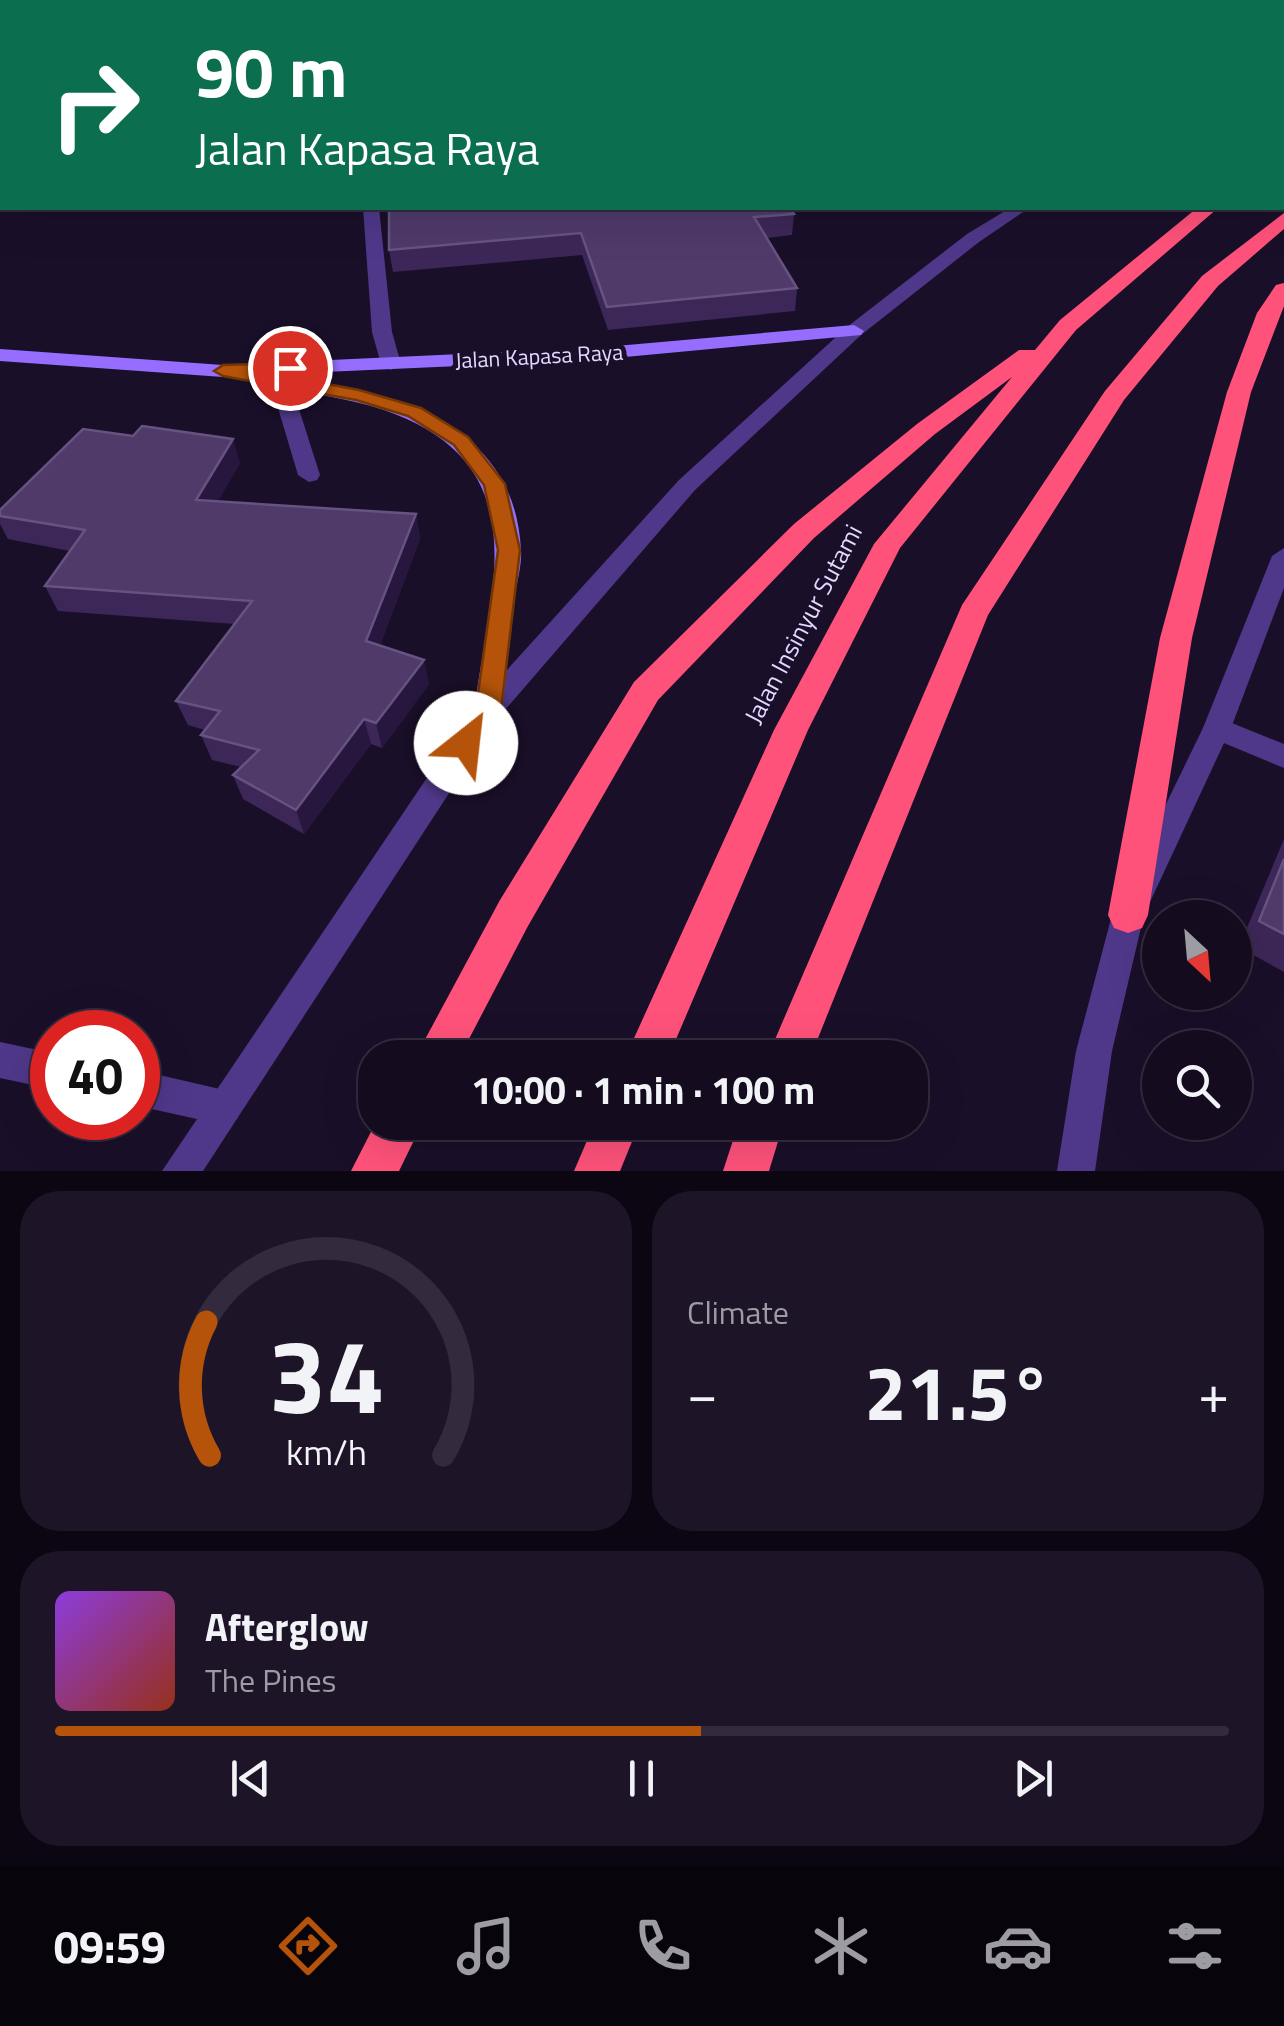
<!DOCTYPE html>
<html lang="en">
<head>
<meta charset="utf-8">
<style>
	:root { --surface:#140b1f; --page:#1d1428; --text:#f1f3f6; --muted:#9d9ba4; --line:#332b3d; --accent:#b45309 }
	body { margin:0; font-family:"Titillium Web",sans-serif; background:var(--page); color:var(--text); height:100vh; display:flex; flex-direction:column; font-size:38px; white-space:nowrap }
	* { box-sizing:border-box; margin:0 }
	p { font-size:32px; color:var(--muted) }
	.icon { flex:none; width:55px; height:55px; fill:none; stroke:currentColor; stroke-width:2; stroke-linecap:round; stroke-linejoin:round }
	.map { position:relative; height:1171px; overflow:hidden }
	.drawer { display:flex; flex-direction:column; gap:20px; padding:20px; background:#0b0611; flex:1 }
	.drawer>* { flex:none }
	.guide { position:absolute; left:0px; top:0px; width:1285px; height:210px; box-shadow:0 10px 40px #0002,0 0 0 2px var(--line); background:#0b6e4f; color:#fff; overflow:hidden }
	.needle { width:65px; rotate:154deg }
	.fabs { position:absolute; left:1142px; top:900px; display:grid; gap:20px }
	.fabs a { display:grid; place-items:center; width:110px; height:110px; border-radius:50%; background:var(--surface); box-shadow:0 10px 40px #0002,0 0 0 2px var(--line); font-size:50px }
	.speed { position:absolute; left:30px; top:1010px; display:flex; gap:20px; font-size:50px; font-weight:700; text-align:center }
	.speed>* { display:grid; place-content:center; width:130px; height:130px; border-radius:50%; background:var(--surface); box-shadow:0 10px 40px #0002,0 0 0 2px var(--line); line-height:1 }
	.speed .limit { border:15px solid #d22; background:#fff; color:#111 }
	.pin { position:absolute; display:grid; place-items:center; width:85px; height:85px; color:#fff; margin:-42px; border:5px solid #fff; border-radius:50%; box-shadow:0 2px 10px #0007 }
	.me { position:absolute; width:110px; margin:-55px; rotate:29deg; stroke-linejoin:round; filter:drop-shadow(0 0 8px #0008) }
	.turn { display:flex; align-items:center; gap:35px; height:210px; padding:0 30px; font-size:45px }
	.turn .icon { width:130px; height:130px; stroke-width:2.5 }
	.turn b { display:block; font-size:70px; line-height:85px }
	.big { font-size:75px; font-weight:700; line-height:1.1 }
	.drawer .tile { flex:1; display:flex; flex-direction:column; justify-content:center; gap:15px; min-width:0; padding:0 35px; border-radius:40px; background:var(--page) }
	.drawer .dial { align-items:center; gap:0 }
	.dial svg { height:260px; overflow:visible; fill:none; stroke:var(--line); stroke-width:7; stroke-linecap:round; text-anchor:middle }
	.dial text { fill:var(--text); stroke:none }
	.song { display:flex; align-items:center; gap:30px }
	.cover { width:120px; height:120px; border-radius:15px; background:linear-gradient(135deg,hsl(270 70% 55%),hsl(10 70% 35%)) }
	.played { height:10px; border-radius:5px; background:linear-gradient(90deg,var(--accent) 55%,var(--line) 55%) }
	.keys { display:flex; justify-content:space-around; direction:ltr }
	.heat { display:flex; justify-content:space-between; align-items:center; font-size:55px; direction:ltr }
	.drawer .tiles { flex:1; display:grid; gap:20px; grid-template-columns:1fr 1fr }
	.tile:last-child { grid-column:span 2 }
	.trip { position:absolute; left:358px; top:1040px; width:570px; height:100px; border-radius:40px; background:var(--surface); box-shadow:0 10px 40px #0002,0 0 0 2px var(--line); font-weight:700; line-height:100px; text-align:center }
	.dock { display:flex; height:160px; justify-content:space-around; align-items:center; background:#08040c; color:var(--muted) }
	.dock .icon { width:70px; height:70px }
	.dock .selected { color:var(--accent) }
	.dock b { font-size:45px; color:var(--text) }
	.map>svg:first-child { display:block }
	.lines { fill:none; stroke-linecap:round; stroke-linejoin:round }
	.service { fill:#4f388a; fill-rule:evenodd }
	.minor { fill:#4f388a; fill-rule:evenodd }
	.tertiary { fill:#4f388a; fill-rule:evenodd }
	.secondary { fill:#956eff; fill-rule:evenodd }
	.motorway { fill:#ff527b; fill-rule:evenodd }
	.wall { fill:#3d2758 }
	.shaded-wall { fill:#27163d }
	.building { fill:#4f3a6a; stroke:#665381; stroke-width:2.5 }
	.route { fill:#b45309; stroke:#753606; stroke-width:2.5 }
	.labels { text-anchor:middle; stroke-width:10; stroke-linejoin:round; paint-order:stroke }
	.far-street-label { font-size:22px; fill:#e5d7ff; stroke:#1a0f29 }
	.street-label { font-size:25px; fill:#e5d7ff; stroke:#1a0f29 }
</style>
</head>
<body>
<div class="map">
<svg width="1284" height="1171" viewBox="0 0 1284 1171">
	<rect width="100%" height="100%" fill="#1a0f29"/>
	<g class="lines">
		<g class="service">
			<polygon points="280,375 290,381 320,475 317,480 309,482 298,475 270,381"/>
			<polygon points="0,1042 52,1053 52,1089 0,1078"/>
			<polygon points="138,1070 237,1093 243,1106 237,1119 224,1125 138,1106"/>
		</g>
		<g class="minor">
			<rect x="0" y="23" width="2" height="8"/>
			<polygon points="363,208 379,208 392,332 401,364 391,370 381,364 372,332"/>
			<polygon points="1217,717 1284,744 1284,768 1207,736 1203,728 1207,720"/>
		</g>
		<g class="tertiary">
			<rect x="1282" y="55" width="2" height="8"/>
			<polygon points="1010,208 1029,208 979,242 861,335 695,490 498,718 203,1171 162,1171 478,702 679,480 847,327 967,234"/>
			<polygon points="1284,548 1284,588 1231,728 1144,915 1112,1051 1095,1171 1057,1171 1076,1051 1112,915 1203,728 1272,556"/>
		</g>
		<path class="secondary" d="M854,325l10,6 -3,4 -268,25 -314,14c107,20 235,42 242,176 1,15 -4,31 -6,46 -4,38 -9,76 -13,114l-4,8 -10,3 -10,-3 -4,-8c17,-124 65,-246 -90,-300 -39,-13 -80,-17 -120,-27v-8l-41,2 -223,-16v-12l223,16 370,-17z"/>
		<g class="motorway">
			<polygon points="1284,149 1284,160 1282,160 1282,149"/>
			<polygon points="1197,208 1218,208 1076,330 900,548 808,730 668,1058 625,1058 774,730 874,544 1012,377 935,434 814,538 658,700 528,926 459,1058 415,1058 500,900 634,682 794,524 917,424 1019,350 1035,350 1060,320"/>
			<polygon points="1284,213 1284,229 1218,286 1124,400 988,615 810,1058 767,1058 962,605 1105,391 1202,276"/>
			<polygon points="1284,283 1284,306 1251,392 1192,638 1148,915 1142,928 1128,933 1114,928 1108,915 1160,638 1227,392 1257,313 1276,285"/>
			<polygon points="376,1122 423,1122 399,1171 351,1171"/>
			<polygon points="595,1122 640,1122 620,1171 574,1171"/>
			<polygon points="739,1122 784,1122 769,1171 723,1171"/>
		</g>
	</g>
	<g class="wall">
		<polygon points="0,0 1228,0 1226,2 2,2 2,19 0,19"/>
		<polygon points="794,214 792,235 767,238 797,288 795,311 608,330 582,255 393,272 389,250"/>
		<polygon points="240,463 218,501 416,514 420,539 380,645 429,684 382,748 371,744 304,834 243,799 233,775 241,767 212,760 201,735 205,730 188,725 176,701 235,624 58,611 45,586 70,551 8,539 0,524 0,510"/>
		<polygon points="1284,839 1284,972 1239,947"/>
	</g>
	<g class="shaded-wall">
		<polygon points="11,0 63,0 64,2 2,2 2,19 0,19 0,1"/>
		<polygon points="66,0 116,0 117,2 67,2"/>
		<polygon points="1194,0 1228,0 1226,2 1187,2"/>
		<polygon points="233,439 240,463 205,524 196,500"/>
		<polygon points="416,514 420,539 372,666 366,641"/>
		<polygon points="424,660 429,684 382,748 376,723"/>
		<polygon points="364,719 371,744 304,834 296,810"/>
	</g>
	<g class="building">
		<polygon points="126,0 702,0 704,2 129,2"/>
		<polygon points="719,0 1194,0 1187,2 722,2"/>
		<polygon points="389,208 790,208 794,214 754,217 797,288 607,307 581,233 389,250"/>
		<polygon points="142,426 233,439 196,500 416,514 366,641 424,660 376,723 364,719 296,810 233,775 259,750 201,735 220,711 176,701 252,601 45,586 85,530 0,516 0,510 83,429 133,436"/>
		<polygon points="1284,859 1284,934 1259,921"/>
	</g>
	<polygon class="route" points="290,363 297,364 297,372 274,374 359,390 421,408 468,437 505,484 520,550 501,710 475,750 466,753 457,750 453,743 476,708 498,550 484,485 454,445 408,416 356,400 223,376 214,371 223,365"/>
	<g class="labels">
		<g class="far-street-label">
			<text transform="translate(539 356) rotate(-3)" y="8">Jalan Kapasa Raya</text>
		</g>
		<g class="street-label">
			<text transform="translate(803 624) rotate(-62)" y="9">Jalan Insinyur Sutami</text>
		</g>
	</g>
</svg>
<div class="fabs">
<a><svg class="needle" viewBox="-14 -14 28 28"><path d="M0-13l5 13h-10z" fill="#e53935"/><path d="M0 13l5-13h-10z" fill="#9d9ba4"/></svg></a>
<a><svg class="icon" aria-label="search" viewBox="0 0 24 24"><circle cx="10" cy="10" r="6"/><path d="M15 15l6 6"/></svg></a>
</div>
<div class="speed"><div class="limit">40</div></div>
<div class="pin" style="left:290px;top:368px;background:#d93025"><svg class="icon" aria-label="arrive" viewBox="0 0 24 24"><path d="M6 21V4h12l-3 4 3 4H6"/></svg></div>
<svg class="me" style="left:466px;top:743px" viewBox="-20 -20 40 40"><circle r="19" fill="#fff"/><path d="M0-13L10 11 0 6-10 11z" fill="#b45309"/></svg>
<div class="trip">10:00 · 1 min · 100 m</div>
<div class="guide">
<div class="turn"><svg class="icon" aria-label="right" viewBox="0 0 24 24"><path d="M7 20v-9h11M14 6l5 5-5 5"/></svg><div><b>90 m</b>Jalan Kapasa Raya</div></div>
</div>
</div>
<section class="drawer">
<div class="tiles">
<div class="tile dial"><svg viewBox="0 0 100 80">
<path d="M14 69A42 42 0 1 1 86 69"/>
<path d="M14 69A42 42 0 0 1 13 28" stroke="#b45309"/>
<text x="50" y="56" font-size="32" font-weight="700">34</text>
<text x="50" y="72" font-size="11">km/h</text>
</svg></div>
<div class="tile"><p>Climate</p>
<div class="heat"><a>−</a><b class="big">21.5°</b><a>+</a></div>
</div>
<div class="tile">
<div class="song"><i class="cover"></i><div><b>Afterglow</b><p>The Pines</p></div></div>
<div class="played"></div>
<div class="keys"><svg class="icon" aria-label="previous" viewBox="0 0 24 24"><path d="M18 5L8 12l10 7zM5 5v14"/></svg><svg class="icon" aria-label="pause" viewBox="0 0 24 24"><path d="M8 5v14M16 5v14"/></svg><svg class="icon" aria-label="next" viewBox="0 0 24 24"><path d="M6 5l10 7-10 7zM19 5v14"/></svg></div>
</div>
</div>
</section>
<nav class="dock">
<b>09:59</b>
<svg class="icon selected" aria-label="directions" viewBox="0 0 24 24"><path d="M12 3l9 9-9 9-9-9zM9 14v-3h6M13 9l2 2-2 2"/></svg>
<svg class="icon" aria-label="music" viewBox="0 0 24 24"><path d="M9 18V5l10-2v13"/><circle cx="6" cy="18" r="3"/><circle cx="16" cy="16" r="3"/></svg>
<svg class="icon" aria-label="phone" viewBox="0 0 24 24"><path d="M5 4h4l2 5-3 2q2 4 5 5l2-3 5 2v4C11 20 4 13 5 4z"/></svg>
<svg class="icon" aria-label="climate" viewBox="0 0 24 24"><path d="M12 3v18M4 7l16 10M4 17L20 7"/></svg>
<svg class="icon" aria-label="car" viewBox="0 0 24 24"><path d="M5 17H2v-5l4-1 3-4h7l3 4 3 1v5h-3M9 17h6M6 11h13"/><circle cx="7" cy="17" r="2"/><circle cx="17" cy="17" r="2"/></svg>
<svg class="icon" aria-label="filters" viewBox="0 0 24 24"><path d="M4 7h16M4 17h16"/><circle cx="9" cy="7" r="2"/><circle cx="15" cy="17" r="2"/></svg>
</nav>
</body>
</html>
